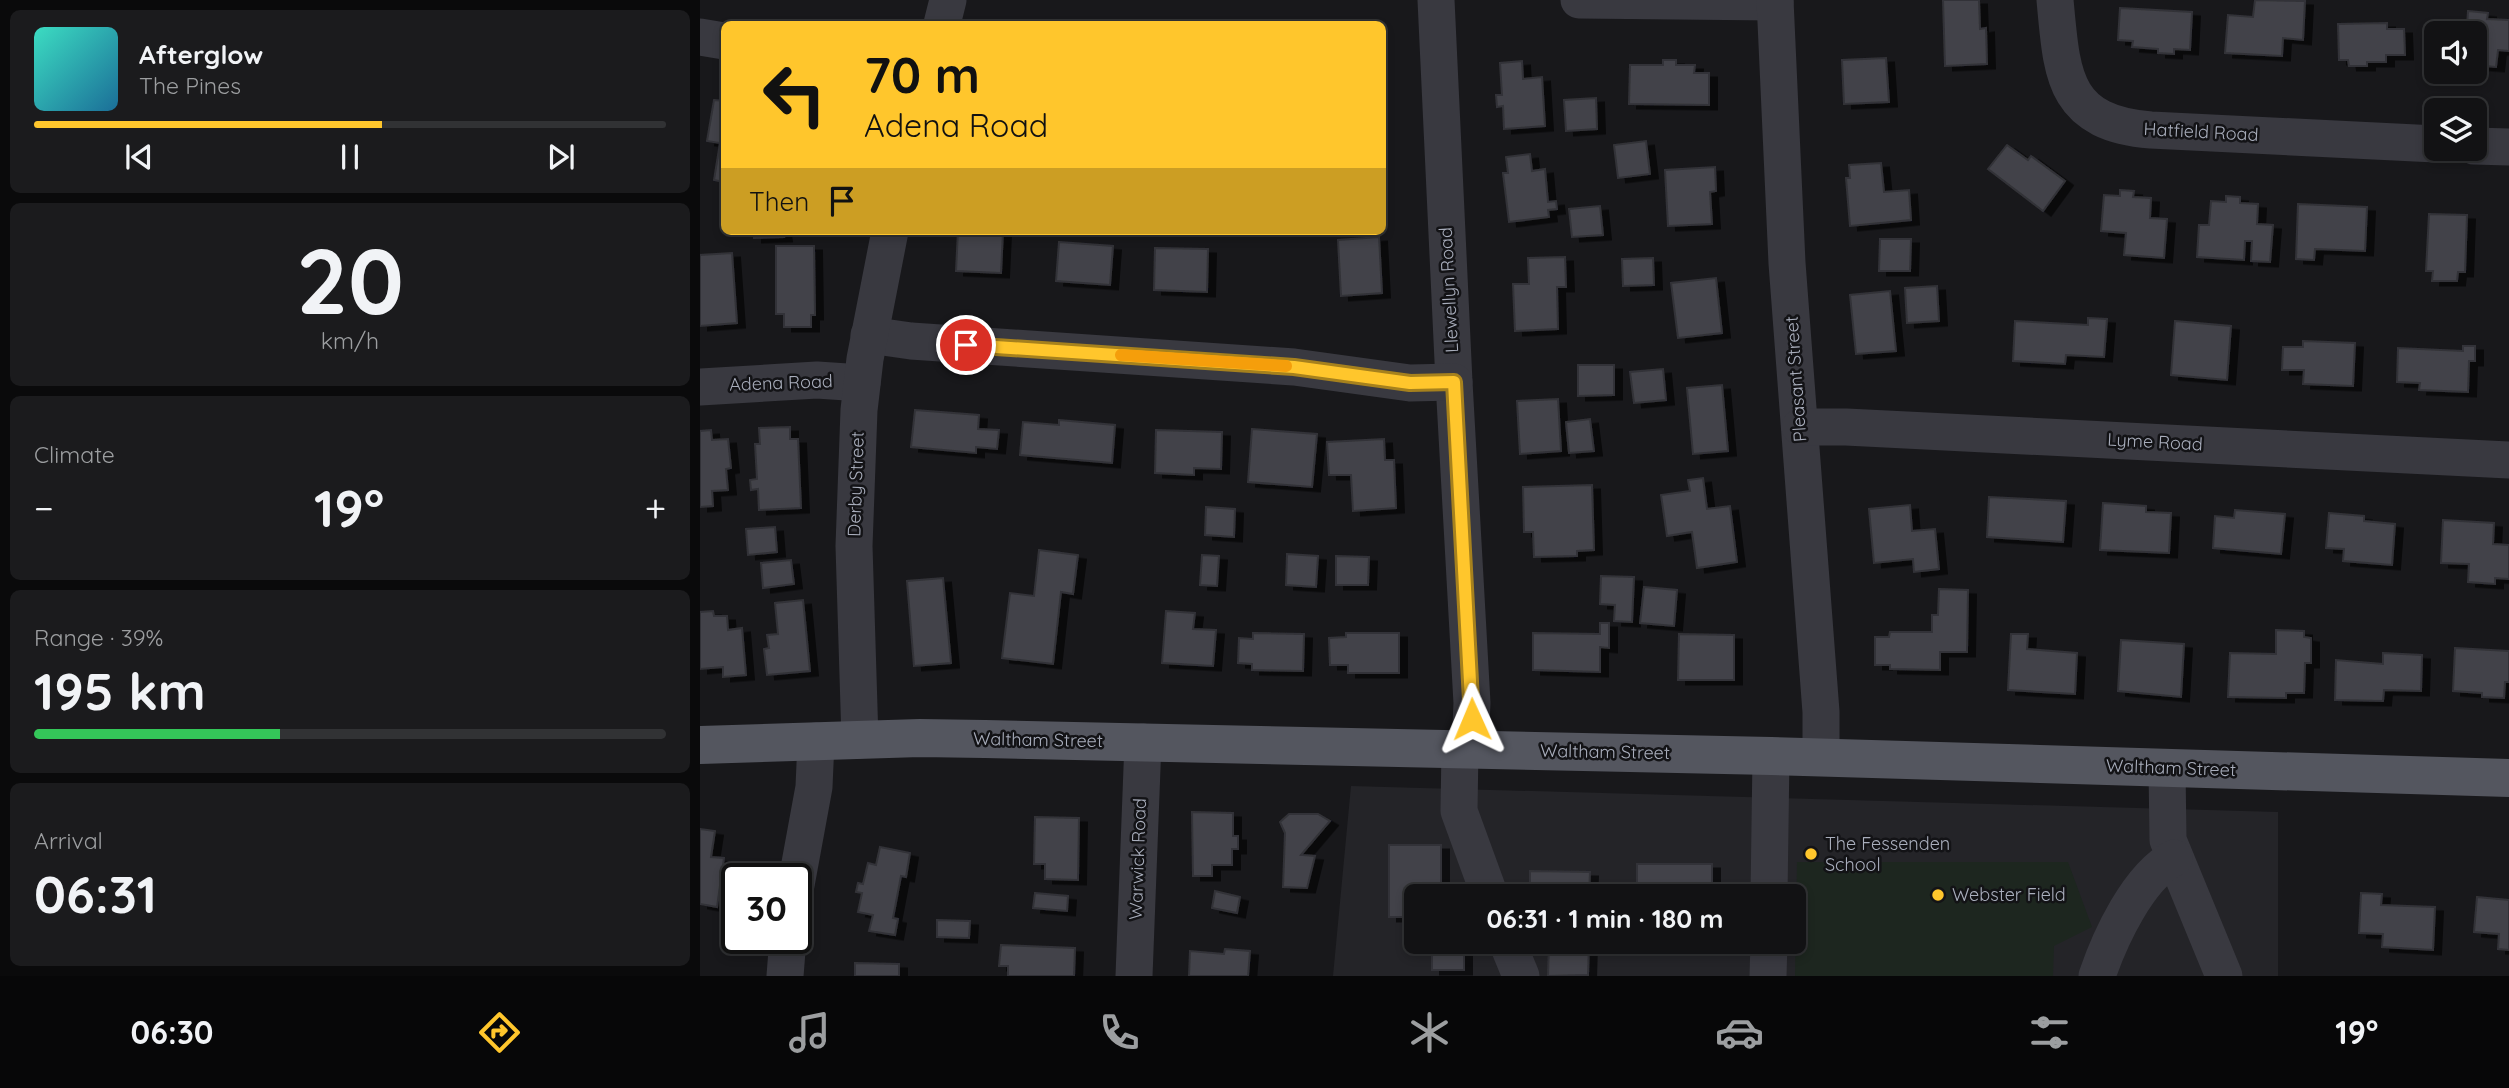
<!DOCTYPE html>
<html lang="en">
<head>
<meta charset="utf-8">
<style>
	:root { --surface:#121214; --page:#1b1b1d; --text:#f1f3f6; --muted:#9c9ea0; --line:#313234; --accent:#ffc62c }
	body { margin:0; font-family:Quicksand,sans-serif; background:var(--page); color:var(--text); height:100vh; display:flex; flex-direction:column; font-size:26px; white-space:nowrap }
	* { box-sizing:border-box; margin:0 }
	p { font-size:23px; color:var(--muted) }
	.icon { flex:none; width:38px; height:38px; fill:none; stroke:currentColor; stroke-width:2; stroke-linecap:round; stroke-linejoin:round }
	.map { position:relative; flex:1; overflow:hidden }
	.details { display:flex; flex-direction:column; gap:10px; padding:10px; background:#0a0a0b; width:700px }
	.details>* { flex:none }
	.banner { position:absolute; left:21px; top:21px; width:665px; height:214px; border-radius:10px; box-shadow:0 4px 10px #0003,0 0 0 2px var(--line); background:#ffc62c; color:#111; overflow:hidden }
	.fabs { position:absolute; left:1724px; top:21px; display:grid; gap:14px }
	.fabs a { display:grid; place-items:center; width:63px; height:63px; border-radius:10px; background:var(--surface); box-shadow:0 4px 10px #0003,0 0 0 2px var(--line); font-size:35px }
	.speed { position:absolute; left:21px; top:863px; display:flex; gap:14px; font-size:35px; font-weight:700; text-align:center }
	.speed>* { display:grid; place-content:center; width:91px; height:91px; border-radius:50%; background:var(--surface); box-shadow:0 4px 10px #0003,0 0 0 2px var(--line); line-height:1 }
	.speed .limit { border:4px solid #111; border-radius:10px; background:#fff; color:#111 }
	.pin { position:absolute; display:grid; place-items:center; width:60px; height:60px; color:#fff; margin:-30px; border:4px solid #fff; border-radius:50%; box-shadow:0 2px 7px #0007 }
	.me { position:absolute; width:77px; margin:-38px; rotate:359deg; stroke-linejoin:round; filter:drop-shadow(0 0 5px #0008) }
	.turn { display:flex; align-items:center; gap:24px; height:147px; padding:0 28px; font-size:32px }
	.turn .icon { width:91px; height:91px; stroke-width:2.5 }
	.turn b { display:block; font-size:49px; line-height:60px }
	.then { display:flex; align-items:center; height:66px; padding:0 28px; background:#0003; gap:14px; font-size:26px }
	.big { font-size:52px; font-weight:800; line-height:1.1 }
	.details .card { flex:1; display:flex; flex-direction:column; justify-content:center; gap:10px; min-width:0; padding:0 24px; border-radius:10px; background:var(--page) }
	.details .dial { align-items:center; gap:0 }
	.dial b { font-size:91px; line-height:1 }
	.song { display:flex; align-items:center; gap:21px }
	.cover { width:84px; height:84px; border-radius:10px; background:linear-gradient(135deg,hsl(170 70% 55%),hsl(200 70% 35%)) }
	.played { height:7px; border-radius:4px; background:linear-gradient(90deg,var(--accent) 55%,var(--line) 55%) }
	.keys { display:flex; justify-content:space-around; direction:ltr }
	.heat { display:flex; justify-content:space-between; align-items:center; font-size:38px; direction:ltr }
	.charge { height:10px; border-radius:5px; background:linear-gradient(90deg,#34c759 39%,var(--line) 0) }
	.trip { position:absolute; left:704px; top:884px; width:402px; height:70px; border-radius:10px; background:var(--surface); box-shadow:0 4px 10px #0003,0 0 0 2px var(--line); font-weight:800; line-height:70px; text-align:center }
	.tab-bar { display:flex; height:112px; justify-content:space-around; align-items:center; background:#070708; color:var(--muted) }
	.tab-bar .icon { width:49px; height:49px }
	.tab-bar .on { color:var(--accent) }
	.tab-bar b { font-size:32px; color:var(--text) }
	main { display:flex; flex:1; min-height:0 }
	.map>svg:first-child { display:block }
	.built { fill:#242428; fill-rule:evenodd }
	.garden { fill:#1d261f }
	.building { fill:#424348; stroke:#323237; stroke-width:2; filter:url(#shadow) }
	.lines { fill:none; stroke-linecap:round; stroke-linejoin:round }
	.minor { stroke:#393940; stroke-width:37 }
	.major { stroke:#54565f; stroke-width:38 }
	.route-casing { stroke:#a6811d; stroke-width:18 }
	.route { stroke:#ffc62c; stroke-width:12 }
	.slow { stroke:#f59e0b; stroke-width:12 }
	.poi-dot { fill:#ffc62c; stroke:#131316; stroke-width:2.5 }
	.labels { text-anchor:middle; stroke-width:5; stroke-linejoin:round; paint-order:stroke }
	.street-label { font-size:18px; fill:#a9aebc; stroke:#131316 }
	.poi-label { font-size:18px; fill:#a9aebc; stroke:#131316; text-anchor:start }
</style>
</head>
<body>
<main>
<section class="details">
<div class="card">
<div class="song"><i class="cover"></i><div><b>Afterglow</b><p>The Pines</p></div></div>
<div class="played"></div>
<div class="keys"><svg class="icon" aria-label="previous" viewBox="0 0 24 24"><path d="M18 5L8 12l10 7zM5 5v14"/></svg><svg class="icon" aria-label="pause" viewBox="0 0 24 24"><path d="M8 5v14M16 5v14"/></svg><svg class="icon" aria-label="next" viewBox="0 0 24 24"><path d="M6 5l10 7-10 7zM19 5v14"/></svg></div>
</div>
<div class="card dial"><b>20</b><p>km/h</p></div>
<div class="card"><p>Climate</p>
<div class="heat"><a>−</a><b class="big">19°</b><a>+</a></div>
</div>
<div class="card"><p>Range · 39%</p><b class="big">195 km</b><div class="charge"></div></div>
<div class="card"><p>Arrival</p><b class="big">06:31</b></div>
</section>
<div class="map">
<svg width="1809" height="976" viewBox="0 0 1809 976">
	<defs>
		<filter id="shadow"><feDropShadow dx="8" dy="4.5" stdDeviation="0" flood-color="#0009"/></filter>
	</defs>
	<rect width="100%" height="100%" fill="#18181b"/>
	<path class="built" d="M651,786l927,26v164h-945zM716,896h378v46h-378z"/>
	<polygon class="garden" points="1097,862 1368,862 1392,927 1354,946 1353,976 1095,976"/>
	<g class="building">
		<polygon points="1243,0 1279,0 1280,29 1286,28 1287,64 1245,66"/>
		<polygon points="1555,0 1605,1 1603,40 1583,38 1582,56 1525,53 1528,15 1553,17"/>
		<polygon points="1420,8 1492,12 1490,50 1474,49 1474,54 1458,53 1458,49 1432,47 1433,41 1418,40"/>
		<polygon points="1768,11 1788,13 1787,19 1809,20 1809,51 1798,50 1796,67 1774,65 1774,33 1746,33 1746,25 1767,27"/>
		<polygon points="1687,23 1687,29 1704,29 1705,55 1686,55 1686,62 1667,62 1667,66 1649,66 1648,60 1639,60 1638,24"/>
		<polygon points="1186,58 1189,102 1144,104 1142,60"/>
		<polygon points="963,60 976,60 976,65 995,65 994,73 1009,73 1009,105 929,104 930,65 963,65"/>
		<polygon points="822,61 823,79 842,77 845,126 804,129 803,106 797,107 796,95 802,95 800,63"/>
		<polygon points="896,98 897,129 866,131 864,100"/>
		<polygon points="14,100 24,101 24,182 14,180 20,143 7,141"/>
		<polygon points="946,141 950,174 918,178 914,145"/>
		<polygon points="1307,145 1328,160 1331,156 1365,181 1343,211 1288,169"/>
		<polygon points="830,154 832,171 845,169 848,202 856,201 857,209 848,210 849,217 809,222 803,173 808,173 806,157"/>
		<polygon points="1181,163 1184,192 1209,190 1211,220 1150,226 1146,178 1150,178 1149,165"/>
		<polygon points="1015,167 1016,191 1010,192 1012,224 968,226 965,170"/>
		<polygon points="1420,190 1434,191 1433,197 1451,198 1450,218 1467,219 1464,258 1424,255 1426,233 1401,231 1404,195 1420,196"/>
		<polygon points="1526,196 1540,197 1540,203 1558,204 1557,224 1573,225 1570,262 1551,261 1552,241 1545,241 1544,260 1497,257 1499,225 1509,225 1511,201 1526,202"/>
		<polygon points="1598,204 1667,207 1665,251 1615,249 1614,260 1596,259"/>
		<polygon points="900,206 903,235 872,237 869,209"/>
		<polygon points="1729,214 1767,215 1765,272 1758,272 1757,281 1732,281 1733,271 1726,271"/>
		<polygon points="54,231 83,231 84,237 54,238"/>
		<polygon points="258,231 303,231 301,273 256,271"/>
		<polygon points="679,237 682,293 641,296 638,240"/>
		<polygon points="1180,239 1211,239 1210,271 1179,271"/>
		<polygon points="359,242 413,246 410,285 356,281"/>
		<polygon points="76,246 114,246 115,315 111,315 111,327 84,327 84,314 76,314"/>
		<polygon points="455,248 508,249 507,292 454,290"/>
		<polygon points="32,253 37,323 0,326 0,255"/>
		<polygon points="865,257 866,287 857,287 858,329 815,331 813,284 829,284 828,258"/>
		<polygon points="953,258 954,285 923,286 922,259"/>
		<polygon points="1016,278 1022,333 978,338 971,283"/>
		<polygon points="1237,286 1239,321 1207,323 1205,288"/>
		<polygon points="1190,291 1196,351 1156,354 1150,295"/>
		<polygon points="1388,318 1407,319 1404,357 1366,355 1365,364 1313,361 1315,321 1388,325"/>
		<polygon points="1475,321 1531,326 1527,380 1471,375"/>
		<polygon points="1603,341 1655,343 1653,386 1603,384 1604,370 1582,370 1583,347 1603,347"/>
		<polygon points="1763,346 1775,346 1775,361 1769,361 1768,392 1719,390 1720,383 1697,382 1698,348 1763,351"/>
		<polygon points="878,365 914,365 914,395 878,396"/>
		<polygon points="963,369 966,400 934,403 930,372"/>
		<polygon points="1022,385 1028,451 993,454 987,388"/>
		<polygon points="858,399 861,451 820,454 817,401"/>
		<polygon points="215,410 279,415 278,429 299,430 297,449 276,447 276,453 211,447"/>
		<polygon points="890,419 894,451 869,453 866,422"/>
		<polygon points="359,420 415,425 412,463 320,455 323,422 359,425"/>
		<polygon points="90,427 90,439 98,439 101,508 59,510 58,489 51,490 50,480 57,479 55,444 60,444 59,428"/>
		<polygon points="552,429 617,434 612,487 548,482"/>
		<polygon points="11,430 12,440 28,439 31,468 26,469 28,490 12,491 13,506 0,507 0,431"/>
		<polygon points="456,430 522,432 521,469 494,468 494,475 455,473"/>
		<polygon points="684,439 685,460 694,460 696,508 653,511 651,475 629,475 627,442"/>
		<polygon points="1003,478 1007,509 1030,506 1037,562 997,568 992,532 967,536 961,495 990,491 988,480"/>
		<polygon points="892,485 894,550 877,551 877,556 834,557 833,532 824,532 823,487"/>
		<polygon points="1289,497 1366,501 1363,542 1287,537"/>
		<polygon points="1403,503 1446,506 1446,512 1471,513 1469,553 1400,550"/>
		<polygon points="1210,505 1212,531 1235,529 1239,569 1214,572 1213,559 1174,563 1169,509"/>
		<polygon points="506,507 535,509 534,537 505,535"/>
		<polygon points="1535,510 1585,514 1581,554 1513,548 1515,516 1534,518"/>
		<polygon points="1629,513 1664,516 1664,521 1695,524 1692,565 1643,561 1644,549 1626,548"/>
		<polygon points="1743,520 1794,523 1793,544 1809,545 1809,579 1795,578 1795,584 1768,582 1769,564 1741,563"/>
		<polygon points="75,527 77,552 48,555 46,529"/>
		<polygon points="339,550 378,555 373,594 361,592 353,664 302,658 310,593 334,596"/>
		<polygon points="587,554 618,556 616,587 586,585"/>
		<polygon points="502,555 519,556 517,586 500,585"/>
		<polygon points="636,556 669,557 668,585 636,585"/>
		<polygon points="91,560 94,584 63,588 61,563"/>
		<polygon points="901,576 934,577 932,622 914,621 915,605 900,604"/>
		<polygon points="243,578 251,663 214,666 207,581"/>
		<polygon points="944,587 977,590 974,626 940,623"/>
		<polygon points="1239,589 1268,590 1267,652 1240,652 1240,670 1190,669 1190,665 1175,665 1175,637 1189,637 1190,632 1232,632 1232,615 1238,615"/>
		<polygon points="103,600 110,671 67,675 64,649 69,648 67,635 78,634 75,603"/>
		<polygon points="13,611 14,616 27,616 28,630 42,628 46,675 23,677 23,667 0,669 0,612"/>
		<polygon points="466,611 495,613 493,629 516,630 513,666 462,663"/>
		<polygon points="900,623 909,623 909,648 900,647 900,672 833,670 833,633 900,634"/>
		<polygon points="1576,630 1604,631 1604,637 1611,638 1611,663 1605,663 1604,693 1586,693 1586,698 1528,697 1530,653 1576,654"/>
		<polygon points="553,633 604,634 603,671 552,670 552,664 538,663 539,638 553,639"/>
		<polygon points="646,633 699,633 699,673 648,673 648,665 630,665 629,638 646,637"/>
		<polygon points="979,634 1034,635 1034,680 978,680"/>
		<polygon points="1311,634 1328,634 1327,649 1377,653 1375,694 1308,690"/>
		<polygon points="1421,640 1484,644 1481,697 1418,691"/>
		<polygon points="1755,648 1809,651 1809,682 1805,682 1804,698 1782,697 1782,693 1753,691"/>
		<polygon points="1683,653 1722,655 1721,691 1684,690 1683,701 1635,700 1636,660 1683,664"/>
		<polygon points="492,812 533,813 533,836 538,836 538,849 532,849 532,865 512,865 512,876 493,876"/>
		<polygon points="589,814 618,814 630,821 601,855 615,856 607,888 583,887 585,833 580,822"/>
		<polygon points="335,817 379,818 378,880 345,879 345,864 334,864"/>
		<polygon points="0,829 15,831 11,857 24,858 17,907 0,904"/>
		<polygon points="689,845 741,845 741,896 716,896 716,917 689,917"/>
		<polygon points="180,847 210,853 206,877 201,876 193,918 198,919 195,935 169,931 173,915 158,912 162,893 156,892 158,883 163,884 168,863 176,865"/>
		<rect x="937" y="864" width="75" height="32"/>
		<polygon points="830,871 890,872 889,896 830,896"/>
		<polygon points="515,891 540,897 537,913 512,908"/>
		<polygon points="335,893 368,896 367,911 333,908"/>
		<polygon points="1661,893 1682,894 1681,905 1735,907 1733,950 1682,947 1683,934 1659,933"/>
		<polygon points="1777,897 1809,900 1809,950 1798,949 1799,934 1774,932"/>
		<polygon points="237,920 270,921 269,938 237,937"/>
		<rect x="732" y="942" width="32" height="28"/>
		<polygon points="829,942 889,942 888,975 848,976 849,942"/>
		<polygon points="301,945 375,948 374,976 308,976 308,966 299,966"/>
		<polygon points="525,949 550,951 548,976 489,976 490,951 524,954"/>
		<polygon points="155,963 199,964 199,976 155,976"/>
	</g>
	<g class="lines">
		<g class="minor">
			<polyline points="736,0 754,382 772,703 770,748"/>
			<polyline points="879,0 1075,2"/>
			<polyline points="1075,0 1087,263 1121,712 1121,757"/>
			<path d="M1355,0c7,74 7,123 96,130l285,14"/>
			<polyline points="242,24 248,0"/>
			<polyline points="0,37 24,41"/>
			<polyline points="1774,146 1809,147"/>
			<polyline points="169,335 211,341 594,367 710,383 754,382"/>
			<polyline points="0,387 117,380 162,383"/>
			<polyline points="1100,427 1146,427 1809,460"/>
			<polyline points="160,740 154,546 159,410 165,359 190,231"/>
			<polyline points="760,748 759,811 790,896"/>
			<polyline points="1467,768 1468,840 1524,976"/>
			<polyline points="96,885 114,787 116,741"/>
			<polyline points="1069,896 1071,756"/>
			<polyline points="807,942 821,976"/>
			<polyline points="85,976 88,938"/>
			<polyline points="434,976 443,742"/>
			<polyline points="1068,976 1069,942"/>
			<path d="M1397,976c13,-38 41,-99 77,-118"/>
		</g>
		<polyline class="major" points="0,745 220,738 285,739 1071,756 1809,778"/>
	</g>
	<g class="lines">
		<defs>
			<polyline id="route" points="266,345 594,367 710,383 754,382 772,719"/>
		</defs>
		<use href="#route" class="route-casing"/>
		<use href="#route" class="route"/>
		<polyline class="slow" points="421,355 586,366"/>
	</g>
	<g class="poi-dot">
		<circle cx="1111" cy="854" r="7"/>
		<circle cx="1238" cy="895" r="7"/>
	</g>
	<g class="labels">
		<g class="street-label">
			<text transform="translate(1501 132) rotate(3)" y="6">Hatfield Road</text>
			<text transform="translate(749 290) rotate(-93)" y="6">Llewellyn Road</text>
			<text transform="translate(1096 379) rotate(-94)" y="6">Pleasant Street</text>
			<text transform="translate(81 383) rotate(-2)" y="6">Adena Road</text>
			<text transform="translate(1455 442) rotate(3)" y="6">Lyme Road</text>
			<text transform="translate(156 484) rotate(-88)" y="6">Derby Street</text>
			<text transform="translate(338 740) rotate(1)" y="6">Waltham Street</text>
			<text transform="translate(905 752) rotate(1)" y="6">Waltham Street</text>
			<text transform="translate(1471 768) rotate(2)" y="6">Waltham Street</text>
			<text transform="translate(438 859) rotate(-88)" y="6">Warwick Road</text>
		</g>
		<g class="poi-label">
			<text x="1125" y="850">The Fessenden<tspan x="1125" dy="21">School</tspan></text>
			<text x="1252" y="901">Webster Field</text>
		</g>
	</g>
</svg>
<div class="fabs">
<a><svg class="icon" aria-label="sound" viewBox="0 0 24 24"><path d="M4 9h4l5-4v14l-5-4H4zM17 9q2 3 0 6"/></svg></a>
<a><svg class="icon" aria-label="layers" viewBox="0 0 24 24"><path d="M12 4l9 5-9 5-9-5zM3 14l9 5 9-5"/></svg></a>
</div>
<div class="speed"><div class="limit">30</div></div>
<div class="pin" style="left:266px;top:345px;background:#d93025"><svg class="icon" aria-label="arrive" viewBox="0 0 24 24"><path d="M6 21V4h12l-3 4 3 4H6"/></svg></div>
<svg class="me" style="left:772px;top:719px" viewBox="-20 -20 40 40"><path d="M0-17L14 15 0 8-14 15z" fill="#ffc62c" stroke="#fff" stroke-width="4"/></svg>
<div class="trip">06:31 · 1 min · 180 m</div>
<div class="banner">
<div class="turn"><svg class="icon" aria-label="left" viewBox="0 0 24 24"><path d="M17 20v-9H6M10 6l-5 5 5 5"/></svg><div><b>70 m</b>Adena Road</div></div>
<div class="then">Then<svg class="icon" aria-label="arrive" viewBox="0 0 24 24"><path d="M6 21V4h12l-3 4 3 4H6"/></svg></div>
</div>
</div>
</main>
<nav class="tab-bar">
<b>06:30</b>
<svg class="icon on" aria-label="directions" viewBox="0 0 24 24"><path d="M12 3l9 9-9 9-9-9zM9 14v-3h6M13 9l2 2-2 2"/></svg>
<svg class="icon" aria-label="music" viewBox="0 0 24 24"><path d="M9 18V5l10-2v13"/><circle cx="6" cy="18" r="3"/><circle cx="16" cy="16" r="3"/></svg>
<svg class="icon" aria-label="phone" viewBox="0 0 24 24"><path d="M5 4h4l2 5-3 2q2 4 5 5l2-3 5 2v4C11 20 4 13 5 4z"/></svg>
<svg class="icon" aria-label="climate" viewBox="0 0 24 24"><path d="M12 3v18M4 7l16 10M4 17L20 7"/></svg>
<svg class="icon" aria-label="car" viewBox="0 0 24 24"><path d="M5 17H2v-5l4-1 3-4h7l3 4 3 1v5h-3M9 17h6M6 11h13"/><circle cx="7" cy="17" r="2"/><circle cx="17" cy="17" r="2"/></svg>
<svg class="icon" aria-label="filters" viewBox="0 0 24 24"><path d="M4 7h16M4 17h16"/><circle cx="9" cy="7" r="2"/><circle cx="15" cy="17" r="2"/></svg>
<b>19°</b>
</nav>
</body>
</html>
